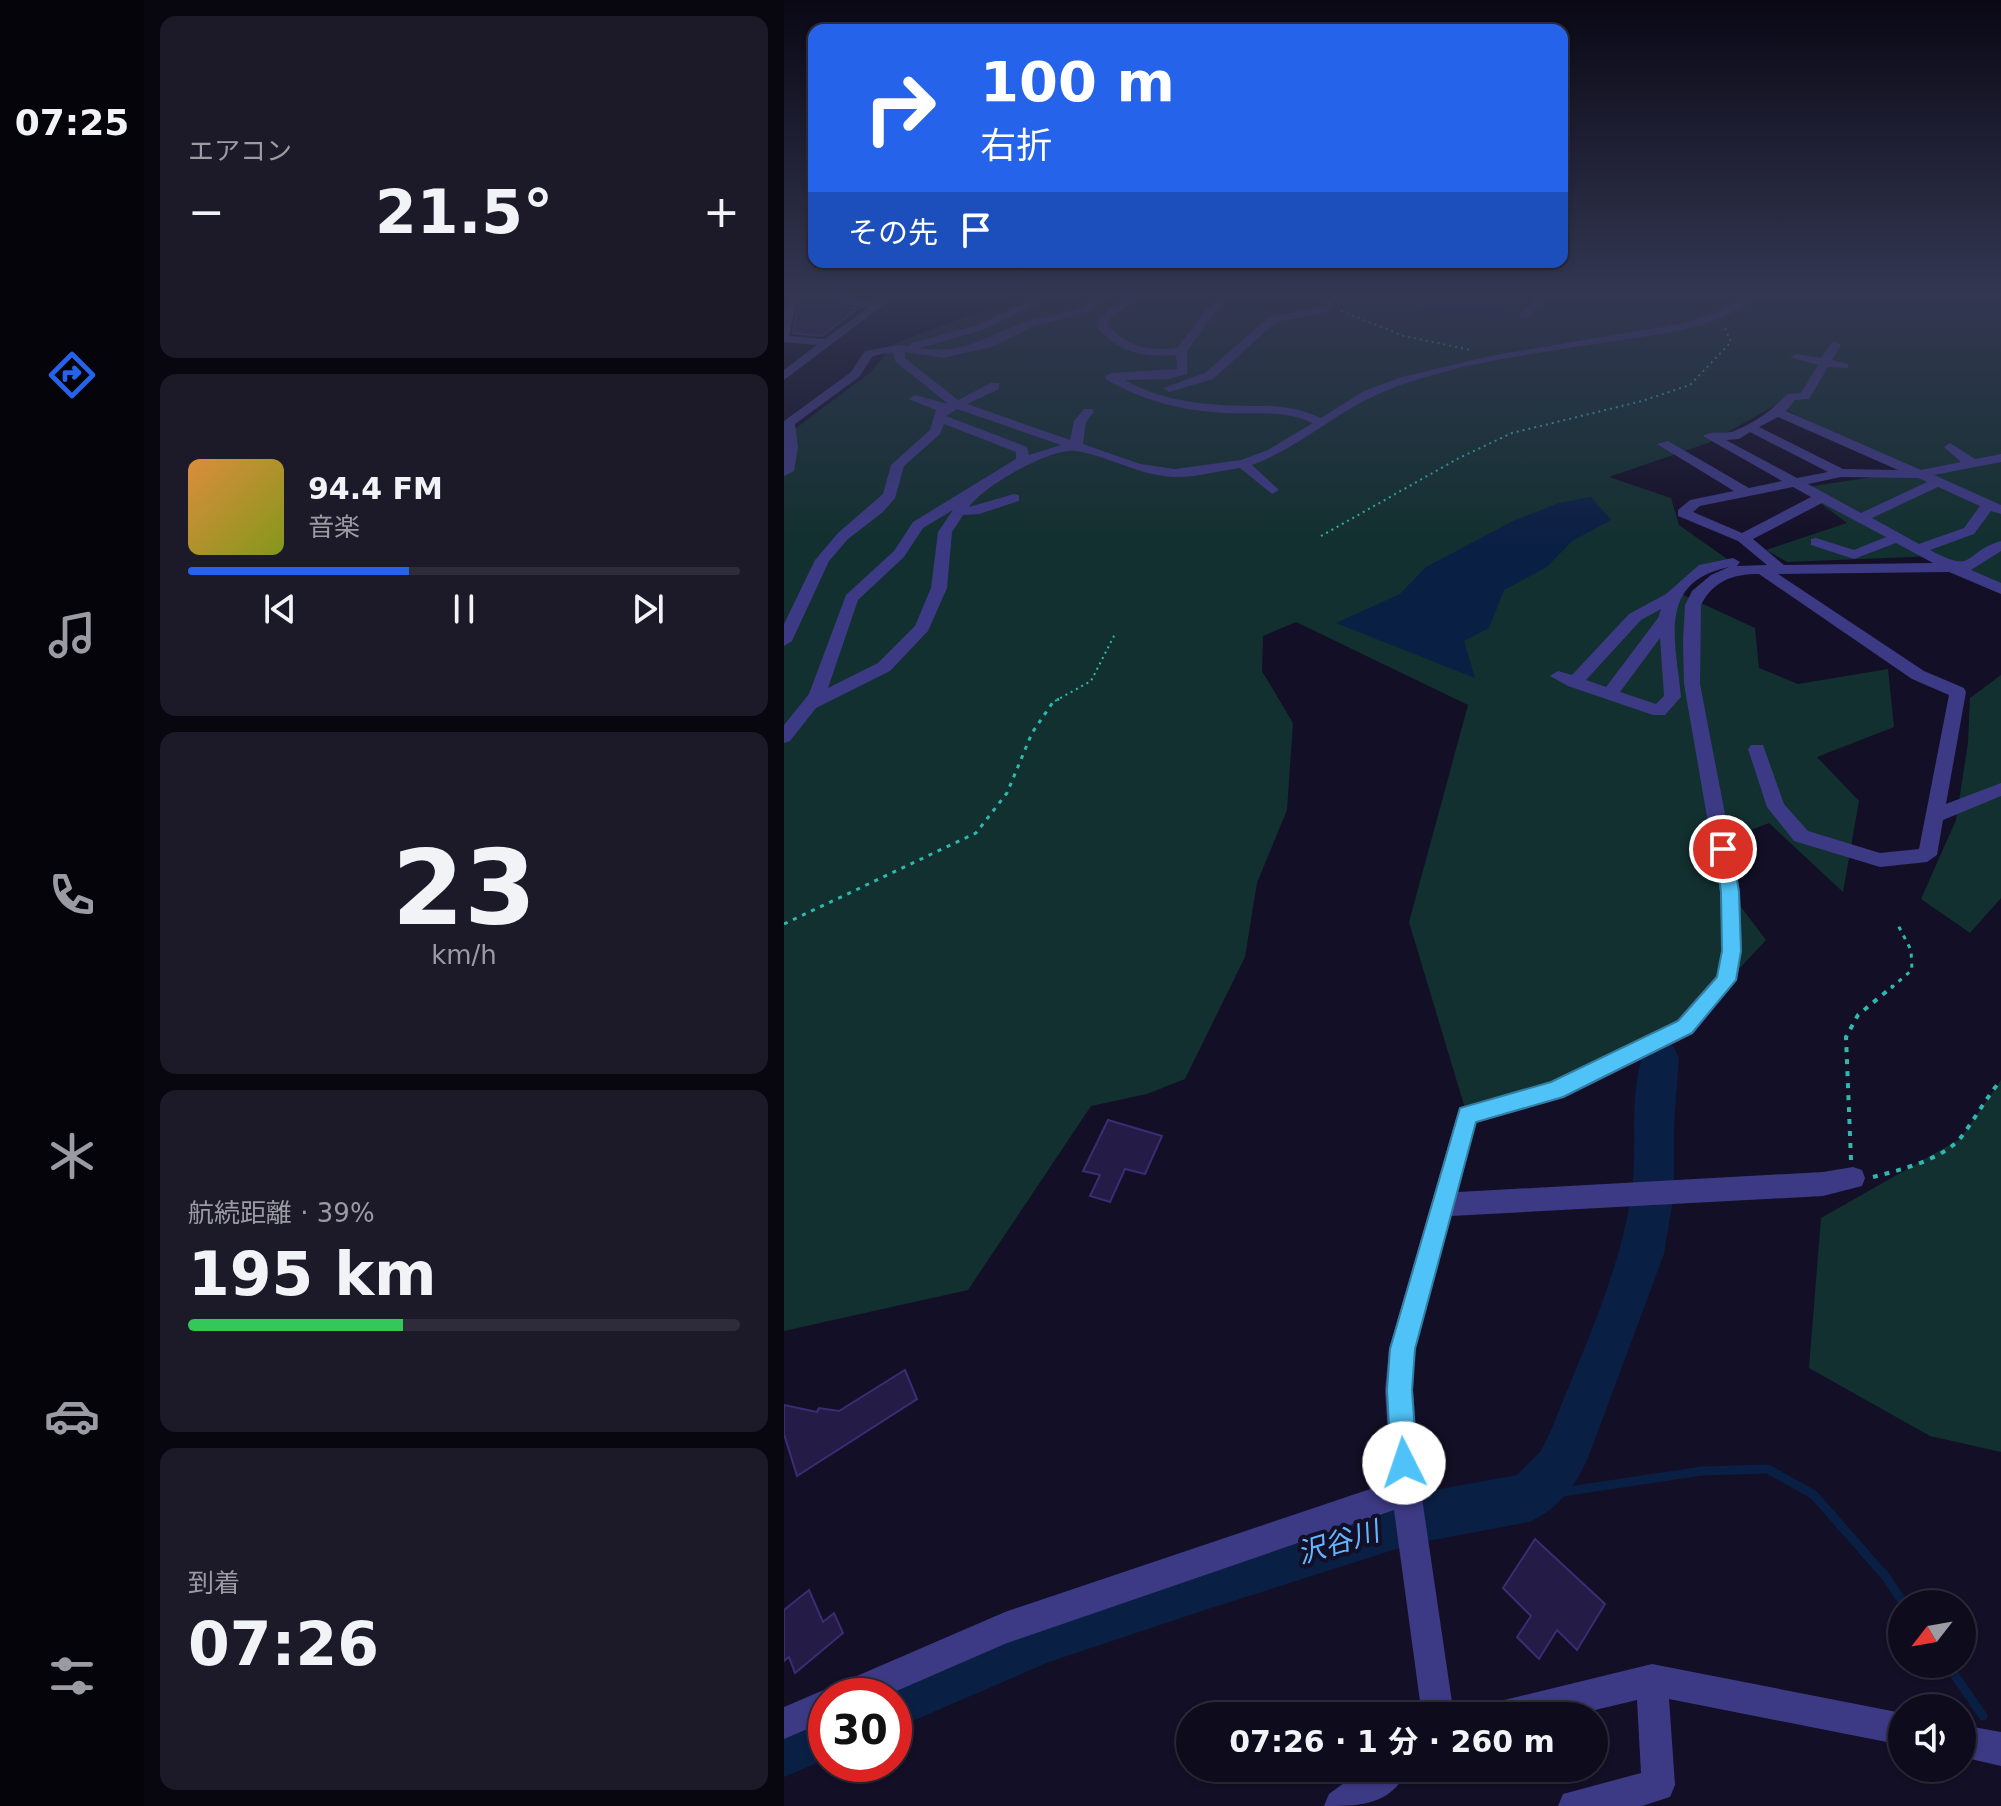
<!DOCTYPE html>
<html lang="ja">
<head>
<meta charset="utf-8">
<style>
	:root { --surface:#0e0b1c; --page:#1c1929; --text:#f1f3f6; --muted:#9b9ba3; --line:#2e2b3b; --accent:#2563eb }
	body { margin:0; font-family:"DejaVu Sans","Noto Sans JP",sans-serif; background:var(--page); color:var(--text); height:100vh; display:flex; flex-direction:column; font-size:30px; white-space:nowrap }
	* { box-sizing:border-box; margin:0 }
	p { font-size:26px; color:var(--muted) }
	.icon { flex:none; width:44px; height:44px; fill:none; stroke:currentColor; stroke-width:2; stroke-linecap:round; stroke-linejoin:round }
	.map { position:relative; flex:1; overflow:hidden }
	.sheet { display:flex; flex-direction:column; gap:16px; padding:16px; background:#08060f; width:640px }
	.sheet>* { flex:none }
	.banner { position:absolute; left:24px; top:24px; width:760px; height:244px; border-radius:16px; box-shadow:0 2px 6px #0004,0 0 0 2px var(--line); background:#2563eb; color:#fff; overflow:hidden }
	.needle { width:52px; rotate:239deg }
	.controls { position:absolute; left:1104px; top:1590px; display:grid; gap:16px }
	.controls a { display:grid; place-items:center; width:88px; height:88px; border-radius:50%; background:var(--surface); box-shadow:0 2px 6px #0004,0 0 0 2px var(--line); font-size:40px }
	.speed { position:absolute; left:24px; top:1678px; display:flex; gap:16px; font-size:40px; font-weight:700; text-align:center }
	.speed>* { display:grid; place-content:center; width:104px; height:104px; border-radius:50%; background:var(--surface); box-shadow:0 2px 6px #0004,0 0 0 2px var(--line); line-height:1 }
	.speed .limit { border:12px solid #d22; background:#fff; color:#111 }
	.pin { position:absolute; display:grid; place-items:center; width:68px; height:68px; color:#fff; margin:-34px; border:4px solid #fff; border-radius:50%; box-shadow:0 2px 8px #0007 }
	.me { position:absolute; width:88px; margin:-44px; rotate:356deg; stroke-linejoin:round; filter:drop-shadow(0 0 6px #0008) }
	.turn { display:flex; align-items:center; gap:28px; height:168px; padding:0 40px; font-size:36px }
	.turn .icon { width:104px; height:104px; stroke-width:2.5 }
	.turn b { display:block; font-size:56px; line-height:68px }
	.then { display:flex; align-items:center; height:76px; padding:0 40px; background:#0003; gap:16px; font-size:30px }
	.big { font-size:60px; font-weight:700; line-height:1.1 }
	.sheet .tile { flex:1; display:flex; flex-direction:column; justify-content:center; gap:12px; min-width:0; padding:0 28px; border-radius:16px; background:var(--page) }
	.sheet .dial { align-items:center; gap:0 }
	.dial b { font-size:104px; line-height:1 }
	.song { display:flex; align-items:center; gap:24px }
	.cover { width:96px; height:96px; border-radius:12px; background:linear-gradient(135deg,hsl(30 70% 55%),hsl(70 70% 35%)) }
	.played { height:8px; border-radius:4px; background:linear-gradient(90deg,var(--accent) 40%,var(--line) 40%) }
	.keys { display:flex; justify-content:space-around; direction:ltr }
	.heat { display:flex; justify-content:space-between; align-items:center; font-size:44px; direction:ltr }
	.charge { height:12px; border-radius:6px; background:linear-gradient(90deg,#34c759 39%,var(--line) 0) }
	.trip { position:absolute; left:392px; top:1702px; width:432px; height:80px; border-radius:40px; background:var(--surface); box-shadow:0 2px 6px #0004,0 0 0 2px var(--line); font-weight:700; line-height:80px; text-align:center }
	main { display:flex; flex:1; min-height:0 }
	.tab-bar { display:flex; flex-direction:column; width:144px; justify-content:space-around; align-items:center; background:#06040b; color:var(--muted) }
	.tab-bar .icon { width:56px; height:56px }
	.tab-bar .selected { color:var(--accent) }
	.tab-bar b { font-size:36px; color:var(--text) }
	.map>svg:first-child { display:block }
	.green { fill:#12302f }
	.water { fill:#0a1f44 }
	.lines { fill:none; stroke-linecap:round; stroke-linejoin:round }
	.stream { stroke:#0a1f44; stroke-width:9 }
	.river { fill:#0a1f44; fill-rule:evenodd }
	.building { fill:#241b47; stroke:#3b2d73; stroke-width:2 }
	.path-far2 { stroke:#2fb8b0; stroke-width:2; stroke-dasharray:2 4; stroke-linecap:butt }
	.path-far1 { stroke:#2fb8b0; stroke-width:3; stroke-dasharray:4 6; stroke-linecap:butt }
	.path { stroke:#2fb8b0; stroke-width:4; stroke-dasharray:5 7; stroke-linecap:butt }
	.minor { fill:#3d3a85; fill-rule:evenodd }
	.route { fill:#4fc3f7; stroke:#337fa1; stroke-width:2 }
	.labels { text-anchor:middle; stroke-width:8; stroke-linejoin:round; paint-order:stroke }
	.near-water-label { font-size:28px; font-style:italic; fill:#62b6ff; stroke:#130f26 }
</style>
</head>
<body>
<main>
<nav class="tab-bar">
<b>07:25</b>
<svg class="icon selected" aria-label="directions" viewBox="0 0 24 24"><path d="M12 3l9 9-9 9-9-9zM9 14v-3h6M13 9l2 2-2 2"/></svg>
<svg class="icon" aria-label="music" viewBox="0 0 24 24"><path d="M9 18V5l10-2v13"/><circle cx="6" cy="18" r="3"/><circle cx="16" cy="16" r="3"/></svg>
<svg class="icon" aria-label="phone" viewBox="0 0 24 24"><path d="M5 4h4l2 5-3 2q2 4 5 5l2-3 5 2v4C11 20 4 13 5 4z"/></svg>
<svg class="icon" aria-label="climate" viewBox="0 0 24 24"><path d="M12 3v18M4 7l16 10M4 17L20 7"/></svg>
<svg class="icon" aria-label="car" viewBox="0 0 24 24"><path d="M5 17H2v-5l4-1 3-4h7l3 4 3 1v5h-3M9 17h6M6 11h13"/><circle cx="7" cy="17" r="2"/><circle cx="17" cy="17" r="2"/></svg>
<svg class="icon" aria-label="filters" viewBox="0 0 24 24"><path d="M4 7h16M4 17h16"/><circle cx="9" cy="7" r="2"/><circle cx="15" cy="17" r="2"/></svg>
</nav>
<section class="sheet">
<div class="tile"><p>エアコン</p>
<div class="heat"><a>−</a><b class="big">21.5°</b><a>+</a></div>
</div>
<div class="tile">
<div class="song"><i class="cover"></i><div><b>94.4 FM</b><p>音楽</p></div></div>
<div class="played"></div>
<div class="keys"><svg class="icon" aria-label="previous" viewBox="0 0 24 24"><path d="M18 5L8 12l10 7zM5 5v14"/></svg><svg class="icon" aria-label="pause" viewBox="0 0 24 24"><path d="M8 5v14M16 5v14"/></svg><svg class="icon" aria-label="next" viewBox="0 0 24 24"><path d="M6 5l10 7-10 7zM19 5v14"/></svg></div>
</div>
<div class="tile dial"><b>23</b><p>km/h</p></div>
<div class="tile"><p>航続距離 · 39%</p><b class="big">195 km</b><div class="charge"></div></div>
<div class="tile"><p>到着</p><b class="big">07:26</b></div>
</section>
<div class="map">
<svg width="1217" height="1806" viewBox="0 0 1217 1806">
	<rect width="100%" height="100%" fill="#130f26"/>
	<g class="green">
		<polygon points="245,293 1217,293 1217,591 1152,556 1003,562 982,550 1063,523 1016,488 1128,471 992,405 924,443 825,477 887,498 895,525 946,561 889,590 971,628 975,668 1014,684 1104,669 1110,727 1033,757 1075,801 1059,892 985,823 914,850 982,940 901,1027 830,1062 683,1115 625,922 684,705 512,622 479,636 478,671 509,723 503,810 473,883 461,957 401,1079 363,1094 307,1106 184,1290 0,1331 0,437 87,372 109,344"/>
		<polygon points="1217,675 1217,898 1186,933 1137,899 1172,820 1184,743 1186,698"/>
		<polygon points="1217,1080 1217,1452 1146,1436 1025,1368 1037,1218 1176,1139"/>
	</g>
	<g class="water">
		<polygon points="542,293 789,293 758,305 693,316 668,317 621,310 565,311 556,308"/>
		<polygon points="807,497 827,520 788,541 763,567 720,590 705,628 680,641 691,678 552,623 616,594 642,567 729,521 775,503"/>
	</g>
	<g class="lines">
		<g class="stream">
			<polyline points="745,1497 918,1471 984,1469 1030,1495 1102,1577 1120,1604"/>
			<polyline points="1163,1664 1199,1716"/>
		</g>
		<g class="river">
			<path d="M876,1041l13,5 6,12 -5,67v68l-10,61 -76,204c-13,28 -29,51 -59,64l-117,22 -207,66 -156,52 -155,67v-33h-25l6,-13 170,-73 160,-52 207,-64 105,-19 24,-24 11,-23c30,-76 66,-151 79,-231 8,-46 -5,-107 16,-151z"/>
			<polygon points="42,1703 42,1759 0,1777 0,1721"/>
		</g>
	</g>
	<g class="building">
		<polygon points="32,300 73,309 38,336 9,333 15,303"/>
		<polygon points="324,1120 378,1136 361,1174 341,1169 326,1202 306,1196 316,1175 299,1171"/>
		<polygon points="121,1370 133,1399 13,1476 0,1434 0,1405 33,1412 35,1408 55,1411"/>
		<polygon points="751,1539 821,1604 793,1650 773,1630 755,1659 733,1637 747,1616 719,1588"/>
		<polygon points="25,1590 39,1622 50,1613 59,1633 11,1673 5,1657 0,1661 0,1610"/>
	</g>
	<g class="lines">
		<g class="path-far2">
			<polyline points="557,311 620,336 687,350"/>
			<polyline points="537,536 675,458 728,433 858,401 906,385 947,342 940,326"/>
			<polyline points="271,701 307,681 331,634"/>
		</g>
		<g class="path-far1">
			<polyline points="0,924 192,833 223,793 248,733 269,702 275,699"/>
			<polyline points="1107,988 1128,970 1127,950 1114,925"/>
		</g>
		<g class="path">
			<polyline points="1067,1160 1062,1037 1074,1015 1109,986"/>
			<path d="M1089,1177c27,-7 72,-18 89,-41 14,-19 24,-38 39,-56"/>
		</g>
		<g class="minor">
			<path d="M4,293h37l50,9 13,-9h11l-115,87v-10l33,-25 -33,-3v-32zM32,297l52,11 -43,31 -36,-3 8,-36z"/>
			<path d="M249,293h10l2,7 -62,30 -64,18c46,7 67,-12 108,-27 17,-6 38,-6 55,-14 13,-7 18,-15 33,-14l-27,19 -54,14 -43,21 -48,11 -38,-6v6l53,42 33,-17h8v6l-32,15 103,36 4,-19 10,-12h8l2,3 -8,10 -3,22 57,20 35,5 66,-9 27,-10 45,-27c-28,-13 -56,-9 -87,-10 -43,-2 -82,-12 -119,-33l-2,-3 6,-4 66,-4 -1,-14c-35,3 -58,-3 -81,-30 11,-17 33,-33 52,-32l-36,24 -4,8c22,22 39,26 70,23l29,-38 22,-17h11l-25,21 -27,37v23l-19,5 -43,1c29,17 63,23 97,25 38,3 62,-4 99,13l43,-27 38,-14 88,-21 195,-33 37,-13 27,-17h12c-27,25 -65,35 -100,41 -88,15 -207,25 -287,62 -43,20 -76,52 -122,69l27,25 -7,4 -32,-26c-22,3 -46,10 -68,9 -37,-3 -63,-21 -96,-26 -25,-4 -94,36 -107,56l45,-13 5,1v6l-40,13 -16,1 -11,17 -5,56 -19,43 -38,40 -74,37 -26,33 -6,2v-18l25,-31 37,-99 48,-44 19,-29 103,-63v-7l-72,-28 -4,10 -36,32 -9,32 -12,14 -35,27 -19,22 -37,80 -8,5v-22l31,-64 23,-27 45,-39 8,-29 39,-35 6,-20 -27,-11 6,-4 33,9 -53,-43 -2,-9 -20,4 -14,21 -64,47 3,23 -4,24 -10,5v-55l67,-49 14,-21 34,-6 11,1 1,-3 64,-17 59,-27zM173,409l104,36 -32,10 -2,-8 -81,-31zM169,510l-15,22 -7,56 -16,38 -37,37 -50,25 30,-88 46,-43 19,-29z"/>
			<polygon points="531,293 541,293 550,305 544,312 492,322 429,379 385,392 379,388 421,373 485,317 537,307 539,305"/>
			<polygon points="747,293 757,293 759,300 744,318 736,318 735,316 749,300"/>
			<path d="M1051,342l6,3 -9,15 16,4v4l-20,-1 -19,32 -14,1 -9,11 135,59 40,-8 -17,-15 6,-4 25,16 26,-5v8l-67,13 67,30v9l-10,-3 -17,23 -44,16c47,25 31,3 71,-9v10l-30,19 30,13v11l-52,-22 -171,2 146,97 40,17 2,4 -20,112 55,-21v13l-58,24 -6,35 -10,7 -47,5 -86,-26 -27,-34 -19,-58 3,-4h12l21,59 24,27 72,22 39,-4 30,-154 -37,-16 -153,-105c-26,0 -46,7 -58,31l-1,79 40,208 2,59 -5,29 -44,54 -129,64 -88,25 -18,69 365,-20 30,-5 9,3 3,8 -3,8 -39,10 -372,20 -36,133 -2,41 8,101 33,225h-32l-28,-206 -387,133 -122,53h-59v25l-42,18v-32l42,-18 7,3 3,-7 169,-73 386,-130 -6,-92 4,-41 70,-241 93,-26 125,-62 39,-44 6,-25 -2,-59 -36,-208 -1,-43 2,-36 7,-14 19,-16 18,-8c-73,15 -53,75 -48,130l-16,18h-12l-85,-29 -18,-10 8,-5 14,4 57,-61 37,-20 33,-29 34,-7 7,4 -3,4 30,-1 -29,-24 -60,-25v-6l12,-10 44,-9 -77,-47 11,-3 81,47 33,-7 -79,-45c9,-6 20,-1 31,-5 19,-7 39,-21 53,-37l14,-1 17,-28 -28,-8 6,-3 25,4 10,-15zM994,417l120,53 -55,-1 -84,-42zM966,432l78,40 -31,6 -71,-38 13,-1zM1057,477l77,1 9,4 -66,31 -53,-29zM1009,487l18,10 -69,36 -49,-21 7,-6zM1154,487l42,19 -16,22 -45,16 -47,-26zM1038,503l64,34 -32,13 -38,-12 -5,1v6l43,14 42,-16 37,20 -149,2 -31,-26zM877,609l-3,9 -52,69 -20,-7 55,-60zM876,638l4,58 -8,8 -36,-12z"/>
			<polygon points="868,1664 1118,1713 1118,1745 885,1699 891,1785 886,1797 858,1806 774,1806 779,1794 857,1773 853,1700 786,1716 704,1716 708,1704 720,1700"/>
			<polygon points="1178,1725 1217,1732 1217,1766 1178,1757"/>
			<path d="M580,1768h44c-16,38 -49,38 -84,38l5,-12z"/>
		</g>
	</g>
	<linearGradient id="sky" x2="0" y2="1"><stop stop-color="#0a0815"/><stop offset="0.54" stop-color="#333752"/><stop offset="1" stop-color="#333752" stop-opacity="0"/></linearGradient>
	<rect width="1217" height="545" fill="url(#sky)"/>
	<polygon class="route" points="939,842 948,849 955,892 957,951 952,980 908,1033 779,1097 692,1122 631,1349 628,1390 633,1463 629,1472 620,1476 611,1472 607,1463 603,1390 606,1349 676,1108 767,1082 894,1021 933,977 938,951 937,892 931,849"/>
	<g class="labels">
		<g class="near-water-label">
			<text transform="translate(554 1542) rotate(-17)" y="10">沢谷川</text>
		</g>
	</g>
</svg>
<div class="controls">
<a><svg class="needle" viewBox="-14 -14 28 28"><path d="M0-13l5 13h-10z" fill="#e53935"/><path d="M0 13l5-13h-10z" fill="#9b9ba3"/></svg></a>
<a><svg class="icon" aria-label="sound" viewBox="0 0 24 24"><path d="M4 9h4l5-4v14l-5-4H4zM17 9q2 3 0 6"/></svg></a>
</div>
<div class="speed"><div class="limit">30</div></div>
<div class="pin" style="left:939px;top:849px;background:#d93025"><svg class="icon" aria-label="arrive" viewBox="0 0 24 24"><path d="M6 21V4h12l-3 4 3 4H6"/></svg></div>
<svg class="me" style="left:620px;top:1463px" viewBox="-20 -20 40 40"><circle r="19" fill="#fff"/><path d="M0-13L10 11 0 6-10 11z" fill="#4fc3f7"/></svg>
<div class="trip">07:26 · 1 分 · 260 m</div>
<div class="banner">
<div class="turn"><svg class="icon" aria-label="right" viewBox="0 0 24 24"><path d="M7 20v-9h11M14 6l5 5-5 5"/></svg><div><b>100 m</b>右折</div></div>
<div class="then">その先<svg class="icon" aria-label="arrive" viewBox="0 0 24 24"><path d="M6 21V4h12l-3 4 3 4H6"/></svg></div>
</div>
</div>
</main>
</body>
</html>
